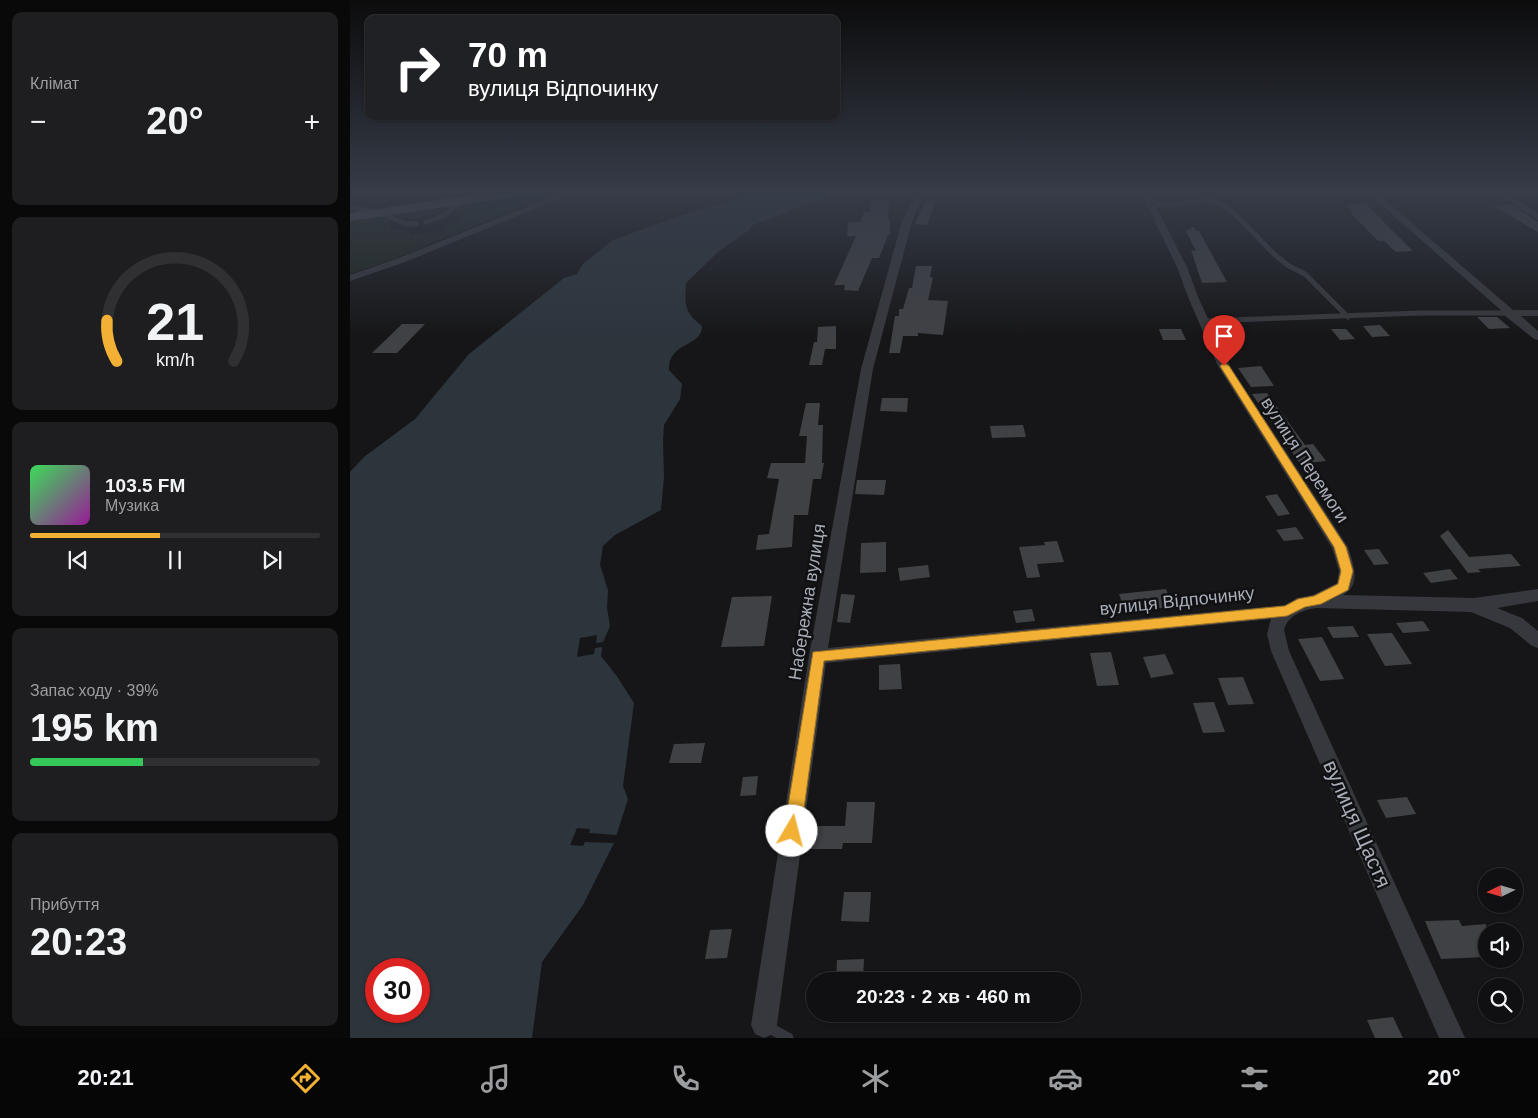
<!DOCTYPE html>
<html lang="uk">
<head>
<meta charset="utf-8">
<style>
	:root { --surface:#101012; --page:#1e1e20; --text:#f1f3f6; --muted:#9c9d9f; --line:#303032; --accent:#f2b134 }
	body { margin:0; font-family:Helvetica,sans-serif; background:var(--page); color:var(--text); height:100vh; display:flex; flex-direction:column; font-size:19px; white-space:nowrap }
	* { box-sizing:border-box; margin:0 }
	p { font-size:16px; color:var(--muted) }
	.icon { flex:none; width:28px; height:28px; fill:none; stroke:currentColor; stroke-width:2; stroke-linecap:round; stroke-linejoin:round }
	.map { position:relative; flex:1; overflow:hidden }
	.sheet { display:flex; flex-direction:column; gap:12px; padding:12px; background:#09090a; width:350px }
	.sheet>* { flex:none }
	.banner { position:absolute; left:15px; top:15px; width:475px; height:105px; border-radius:10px; box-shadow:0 1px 4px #0004,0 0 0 1px var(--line); background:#202124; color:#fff; overflow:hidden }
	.needle { width:32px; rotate:265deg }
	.buttons { position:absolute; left:1128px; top:868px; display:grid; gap:10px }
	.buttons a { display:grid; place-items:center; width:45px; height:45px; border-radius:50%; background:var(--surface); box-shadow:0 1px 4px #0004,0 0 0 1px var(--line); font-size:25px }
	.speed { position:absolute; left:15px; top:958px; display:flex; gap:10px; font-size:25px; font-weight:700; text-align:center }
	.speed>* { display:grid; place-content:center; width:65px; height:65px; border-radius:50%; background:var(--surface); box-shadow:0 1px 4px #0004,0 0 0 1px var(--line); line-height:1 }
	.speed .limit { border:8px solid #d22; background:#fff; color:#111 }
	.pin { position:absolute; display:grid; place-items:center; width:42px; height:42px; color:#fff; margin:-51px -21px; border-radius:50% 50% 50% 0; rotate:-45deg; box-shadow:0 0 5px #0007 }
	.pin .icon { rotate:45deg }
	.me { position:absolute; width:55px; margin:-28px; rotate:8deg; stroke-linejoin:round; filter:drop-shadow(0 0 4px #0008) }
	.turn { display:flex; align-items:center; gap:18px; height:105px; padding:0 20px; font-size:22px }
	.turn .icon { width:65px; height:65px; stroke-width:2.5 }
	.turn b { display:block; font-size:35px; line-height:42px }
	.big { font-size:38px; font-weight:600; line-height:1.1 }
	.sheet .card { flex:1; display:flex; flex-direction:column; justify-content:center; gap:8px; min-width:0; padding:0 18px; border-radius:10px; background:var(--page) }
	.sheet .dial { align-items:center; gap:0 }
	.dial svg { height:130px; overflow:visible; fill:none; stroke:var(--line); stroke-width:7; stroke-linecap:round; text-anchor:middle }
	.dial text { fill:var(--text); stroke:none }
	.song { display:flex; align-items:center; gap:15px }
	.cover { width:60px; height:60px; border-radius:8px; background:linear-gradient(135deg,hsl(130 70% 55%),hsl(300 70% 35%)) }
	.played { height:5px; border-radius:2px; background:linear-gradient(90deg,var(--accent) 45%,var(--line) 45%) }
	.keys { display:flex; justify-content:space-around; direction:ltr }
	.heat { display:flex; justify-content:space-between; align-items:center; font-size:28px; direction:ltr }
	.charge { height:8px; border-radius:4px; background:linear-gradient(90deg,#34c759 39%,var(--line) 0) }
	.trip { position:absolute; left:456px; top:972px; width:275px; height:50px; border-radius:25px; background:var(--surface); box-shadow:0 1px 4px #0004,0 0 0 1px var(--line); font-weight:600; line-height:50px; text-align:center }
	.dock { display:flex; height:80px; justify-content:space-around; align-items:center; background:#060607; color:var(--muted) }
	.dock .icon { width:35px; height:35px }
	.dock .selected { color:var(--accent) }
	.dock b { font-size:22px; color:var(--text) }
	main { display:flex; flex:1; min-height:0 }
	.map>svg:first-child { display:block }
	.green { fill:#1e261f }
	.water { fill:#2c353c; fill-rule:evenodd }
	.pier { fill:#161618 }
	.building { fill:#404145 }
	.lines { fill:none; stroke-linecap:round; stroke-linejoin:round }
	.service-far1 { stroke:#37383d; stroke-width:5 }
	.service { stroke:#37383d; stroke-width:11 }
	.minor { fill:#37383d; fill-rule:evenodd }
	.primary { fill:#53555c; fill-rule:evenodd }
	.route { fill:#f2b134; stroke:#9d7322 }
	.labels { text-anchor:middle; stroke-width:5; stroke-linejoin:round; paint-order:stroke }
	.street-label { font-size:18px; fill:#a8adb8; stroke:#111113 }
	.near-street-label { font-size:21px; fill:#a8adb8; stroke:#111113 }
</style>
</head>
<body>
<main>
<section class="sheet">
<div class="card"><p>Клімат</p>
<div class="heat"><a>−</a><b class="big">20°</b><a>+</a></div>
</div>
<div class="card dial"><svg viewBox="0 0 100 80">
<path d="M14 69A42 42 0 1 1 86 69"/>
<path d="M14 69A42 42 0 0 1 8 44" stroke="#f2b134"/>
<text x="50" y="56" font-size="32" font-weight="700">21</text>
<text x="50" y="72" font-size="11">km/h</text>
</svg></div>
<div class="card">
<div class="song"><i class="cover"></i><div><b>103.5 FM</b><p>Музика</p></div></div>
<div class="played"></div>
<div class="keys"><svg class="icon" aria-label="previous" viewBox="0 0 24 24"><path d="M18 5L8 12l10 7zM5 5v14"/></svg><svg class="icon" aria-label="pause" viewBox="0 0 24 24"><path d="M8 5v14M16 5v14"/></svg><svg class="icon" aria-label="next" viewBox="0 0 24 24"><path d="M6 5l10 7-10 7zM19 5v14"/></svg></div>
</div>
<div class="card"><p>Запас ходу · 39%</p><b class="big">195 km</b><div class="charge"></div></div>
<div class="card"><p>Прибуття</p><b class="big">20:23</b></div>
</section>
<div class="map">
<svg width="1188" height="1038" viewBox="0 0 1188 1038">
	<rect width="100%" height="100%" fill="#161618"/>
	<g class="green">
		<path d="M173,193h31l-157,65 -47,16v-54l30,-4 8,2 4,12h19l-1,5 33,-5 1,-5 14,-3 7,-9h-11c13,-18 48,-17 69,-20z"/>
		<path d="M99,206c-11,10 -34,15 -48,12l-4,-4z"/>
	</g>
	<path class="water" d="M406,193h81l-84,32 -5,6 -29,20 -33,32c-1,22 -2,29 16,43 0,22 -34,15 -33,44l13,14 -2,15 -16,26 -1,16 1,36 -3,33 -46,25 -12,11 -3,19 8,25 -1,18 3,18 -7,16 -2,14 15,19 18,28 -11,83 5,13 -14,44 -31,62 -41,57 -10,76h-182v-566l14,-15 51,-38 54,-65 95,-76 13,-4 5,-9 31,-25 69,-25zM26,969h43v42h-43z"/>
	<g class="pier">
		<polygon points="247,635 246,643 253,642 253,647 245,648 244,654 227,657 230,638"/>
		<polygon points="227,828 240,829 239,833 267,835 264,843 235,842 233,846 220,845"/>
	</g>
	<g class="building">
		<polygon points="521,200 539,200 538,219 540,219 540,235 538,235 529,258 522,258 508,291 494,290 495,285 484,285 506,236 497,236 498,222 511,222 514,212 520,212"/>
		<polygon points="575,201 586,201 577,225 565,224"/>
		<polygon points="1015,203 1063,251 1046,252 1034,241 1028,241 999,211 1002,211 996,205"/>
		<polygon points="1161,204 1188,222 1188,232 1143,206"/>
		<polygon points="844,227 846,231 849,231 877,282 852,283 841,250 846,251 836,231"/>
		<polygon points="566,266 582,266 580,277 583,278 578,300 598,301 593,335 568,333 568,336 553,336 550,353 539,353 545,316 549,316 549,309 553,309 559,288 562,288"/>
		<polygon points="1127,317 1147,317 1160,328 1139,329"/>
		<polygon points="52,324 75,324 47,353 22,353"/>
		<polygon points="1030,325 1040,336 1022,337 1013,326"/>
		<polygon points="486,326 486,349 475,349 472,365 459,365 464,342 467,342 468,327"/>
		<polygon points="809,329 831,329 836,340 813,340"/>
		<polygon points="981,329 996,329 1005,339 990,340"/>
		<polygon points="911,366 924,386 901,387 888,368"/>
		<polygon points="917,393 955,445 963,444 976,461 950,464 902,394"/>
		<polygon points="532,398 558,398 557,412 530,411"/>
		<polygon points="456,403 470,403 468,425 473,425 472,463 474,463 471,479 463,479 458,515 444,515 442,547 406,550 408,535 419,534 429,479 417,478 421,463 455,463 457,436 449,436"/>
		<polygon points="673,425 676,437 642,438 640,426"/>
		<polygon points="507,480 536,480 534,495 505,494"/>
		<polygon points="927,494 940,514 928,516 915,496"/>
		<polygon points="946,527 954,539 934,541 926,530"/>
		<polygon points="1098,530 1119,557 1161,554 1171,566 1128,569 1131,572 1118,573 1090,536"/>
		<polygon points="707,541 714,562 687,564 690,577 677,578 669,547 695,545 694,542"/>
		<polygon points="536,542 536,572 510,573 511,543"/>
		<polygon points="1029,549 1039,564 1024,565 1014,550"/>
		<polygon points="578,565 580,577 550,581 548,568"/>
		<polygon points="1100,569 1108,579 1081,583 1073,573"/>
		<polygon points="816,589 823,607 775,611 769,594"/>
		<polygon points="491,594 505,595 500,623 487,622"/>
		<polygon points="422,596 414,646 371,647 382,597"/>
		<polygon points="682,609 685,621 666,623 663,611"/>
		<polygon points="1073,621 1080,631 1053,633 1046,623"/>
		<polygon points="1003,626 1009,637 983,638 977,627"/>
		<polygon points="1042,633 1062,664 1035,666 1017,634"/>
		<polygon points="972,637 994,679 970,681 948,639"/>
		<polygon points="761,652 769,685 747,686 740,653"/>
		<polygon points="815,654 824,674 801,678 793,657"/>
		<polygon points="550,664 552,689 529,690 529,665"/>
		<polygon points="893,677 904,704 878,705 868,678"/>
		<polygon points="864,702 875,732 853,733 843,703"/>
		<polygon points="355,743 351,763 319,763 324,744"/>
		<polygon points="408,776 406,795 390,796 393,777"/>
		<polygon points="1057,797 1066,814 1036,818 1027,800"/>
		<polygon points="497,802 525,802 522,843 493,843 492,849 455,849 458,826 495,826"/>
		<polygon points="494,892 521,892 519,922 491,921"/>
		<polygon points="1109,920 1112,926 1136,924 1136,957 1091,959 1075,921"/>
		<polygon points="382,929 377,958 355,959 360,930"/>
		<polygon points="514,959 513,981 486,981 487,960"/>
		<polygon points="1043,1017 1053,1038 1025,1038 1017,1020"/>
	</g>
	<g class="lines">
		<g class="service-far1">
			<polyline points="799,201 813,205 860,200 871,204 884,213 925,255 939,266 955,274 998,317"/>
			<polyline points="32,214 56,224 66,224"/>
			<polyline points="76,222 93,216 113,201"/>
			<polyline points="854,321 1071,313 1158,313"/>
		</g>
		<polyline class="service" points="416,1026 438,1038"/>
		<g class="minor">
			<polygon points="211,193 223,193 55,262 0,281 0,275 49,258"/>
			<path d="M567,193h8l-13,28 -39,148 -45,279 457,-43 12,-7 16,-3 24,-12 2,-12 -7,-23 -114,-182 -30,-69 -11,-30 -36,-74h8l38,74 11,30 32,69 118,181c5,16 14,38 -5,48l131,3 64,-9v12l-41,7 25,10 16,13v17l-6,-2 -22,-18 -39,-16 -155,-4c-13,2 -28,7 -32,22l5,21 176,387h-26l-168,-387 -4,-17 4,-15 -445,44 -49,362 -4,9 -9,4 -9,-4 -4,-9 58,-369 52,-287 41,-148z"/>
			<polygon points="1018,193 1027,193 1163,310 1188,310 1188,316 1171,316 1188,331 1188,340 1184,339 1154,315 1153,312"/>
			<polygon points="1147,193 1157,193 1188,213 1188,220"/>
			<polygon points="0,204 31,211 32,213 28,216 0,210"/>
		</g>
		<polygon class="primary" points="135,193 168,193 162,197 0,221 0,213"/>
	</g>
	<linearGradient id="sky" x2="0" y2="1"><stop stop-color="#0c0c0d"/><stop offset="0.57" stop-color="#363c48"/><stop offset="1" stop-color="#363c48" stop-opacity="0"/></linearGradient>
	<rect width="1188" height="338" fill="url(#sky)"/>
	<polygon class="route" points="874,363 879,366 996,547 1003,571 998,590 971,604 955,607 937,616 474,661 451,831 448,837 442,839 437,837 434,831 463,652 935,606 948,599 964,596 988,584 991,571 984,547 870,366"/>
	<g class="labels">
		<g class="street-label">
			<text transform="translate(955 460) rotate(57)" y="6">вулиця Перемоги</text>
			<text transform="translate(827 601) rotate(-6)" y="6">вулиця Відпочинку</text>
			<text transform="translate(457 602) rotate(-81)" y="6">Набережна вулиця</text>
		</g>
		<g class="near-street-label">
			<text transform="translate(1007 824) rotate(66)" y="7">вулиця Щастя</text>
		</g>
	</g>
</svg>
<div class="buttons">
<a><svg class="needle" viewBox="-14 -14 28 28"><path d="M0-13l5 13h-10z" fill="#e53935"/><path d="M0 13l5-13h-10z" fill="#9c9d9f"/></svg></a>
<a><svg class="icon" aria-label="sound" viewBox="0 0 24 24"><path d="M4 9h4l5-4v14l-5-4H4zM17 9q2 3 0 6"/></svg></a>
<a><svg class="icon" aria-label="search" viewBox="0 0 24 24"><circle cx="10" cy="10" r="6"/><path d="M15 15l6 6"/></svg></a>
</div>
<div class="speed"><div class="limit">30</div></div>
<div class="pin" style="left:874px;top:366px;background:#d93025"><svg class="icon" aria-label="arrive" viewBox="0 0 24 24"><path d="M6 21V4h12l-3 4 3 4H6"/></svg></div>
<svg class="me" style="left:442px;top:831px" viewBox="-20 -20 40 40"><circle r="19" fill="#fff"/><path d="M0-13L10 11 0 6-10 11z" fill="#f2b134"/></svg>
<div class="trip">20:23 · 2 хв · 460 m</div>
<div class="banner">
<div class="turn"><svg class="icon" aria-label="right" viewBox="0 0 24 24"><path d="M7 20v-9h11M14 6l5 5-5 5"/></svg><div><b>70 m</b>вулиця Відпочинку</div></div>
</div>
</div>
</main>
<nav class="dock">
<b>20:21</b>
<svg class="icon selected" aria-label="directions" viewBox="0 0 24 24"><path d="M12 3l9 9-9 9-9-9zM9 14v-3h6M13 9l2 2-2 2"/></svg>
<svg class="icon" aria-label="music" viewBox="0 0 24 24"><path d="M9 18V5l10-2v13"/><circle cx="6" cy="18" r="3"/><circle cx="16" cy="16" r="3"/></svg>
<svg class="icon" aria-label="phone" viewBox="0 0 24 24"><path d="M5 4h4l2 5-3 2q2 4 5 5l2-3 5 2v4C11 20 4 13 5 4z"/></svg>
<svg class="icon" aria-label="climate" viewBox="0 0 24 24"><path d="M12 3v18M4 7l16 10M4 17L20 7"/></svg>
<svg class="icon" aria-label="car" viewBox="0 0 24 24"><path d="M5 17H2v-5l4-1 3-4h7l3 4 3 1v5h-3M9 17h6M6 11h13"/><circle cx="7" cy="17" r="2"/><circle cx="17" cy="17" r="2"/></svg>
<svg class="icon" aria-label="filters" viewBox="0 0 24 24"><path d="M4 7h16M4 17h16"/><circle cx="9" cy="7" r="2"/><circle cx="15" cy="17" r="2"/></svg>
<b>20°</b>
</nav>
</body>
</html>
